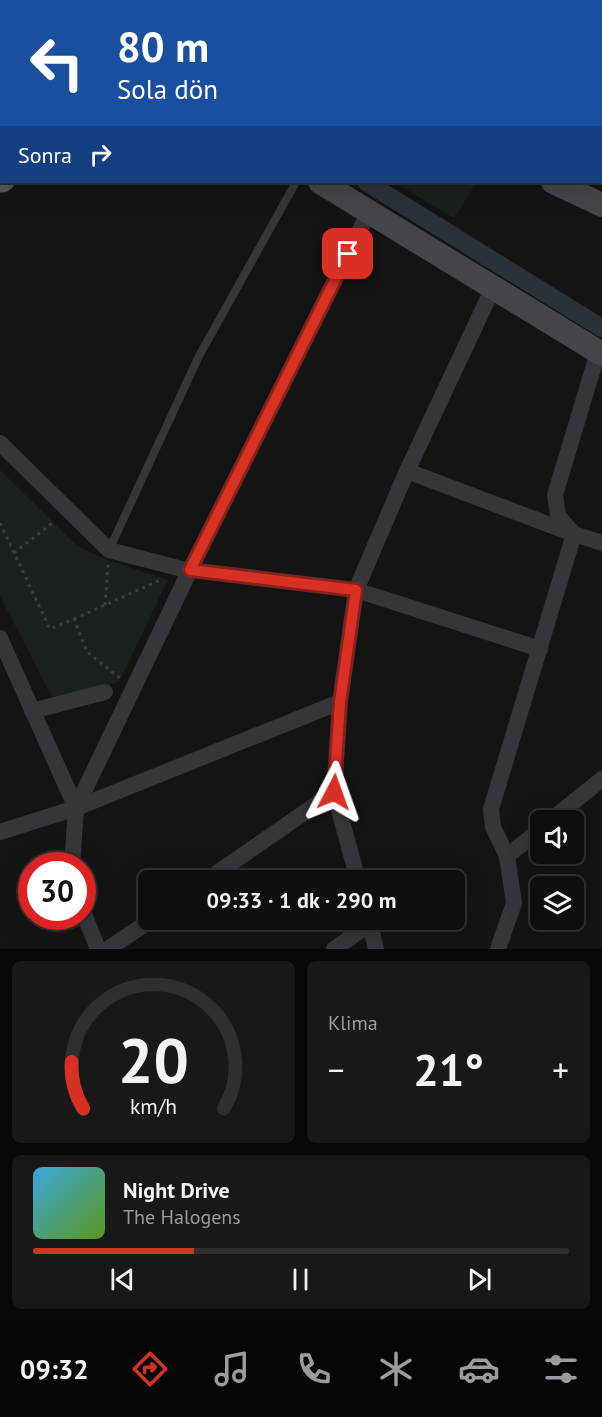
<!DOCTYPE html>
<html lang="tr">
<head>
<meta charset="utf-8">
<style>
	:root { --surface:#0f0f10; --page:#181819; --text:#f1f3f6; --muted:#9b9c9f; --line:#2f2f30; --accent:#d93025 }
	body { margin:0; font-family:"PT Sans",sans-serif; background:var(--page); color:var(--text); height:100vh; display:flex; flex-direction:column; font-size:22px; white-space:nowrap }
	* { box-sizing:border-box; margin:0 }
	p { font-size:20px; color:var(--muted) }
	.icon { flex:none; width:33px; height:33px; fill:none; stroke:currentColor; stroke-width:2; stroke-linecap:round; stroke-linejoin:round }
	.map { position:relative; height:949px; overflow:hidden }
	.panel { display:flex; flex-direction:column; gap:12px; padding:12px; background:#080809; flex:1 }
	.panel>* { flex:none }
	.guide { position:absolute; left:0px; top:0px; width:603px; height:183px; box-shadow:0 6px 24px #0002,0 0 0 2px var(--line); background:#1a4fa0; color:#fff; overflow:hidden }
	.fabs { position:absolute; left:530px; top:810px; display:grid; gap:12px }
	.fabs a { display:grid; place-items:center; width:54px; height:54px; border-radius:9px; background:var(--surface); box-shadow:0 6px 24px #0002,0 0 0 2px var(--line); font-size:30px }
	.speed { position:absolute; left:18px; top:852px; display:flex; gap:12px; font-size:30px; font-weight:700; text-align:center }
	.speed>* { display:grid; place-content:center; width:78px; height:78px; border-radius:50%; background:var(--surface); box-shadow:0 6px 24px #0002,0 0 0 2px var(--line); line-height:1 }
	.speed .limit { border:9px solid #d22; background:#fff; color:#111 }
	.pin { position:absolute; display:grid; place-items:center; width:51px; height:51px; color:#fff; margin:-26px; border-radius:12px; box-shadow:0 3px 9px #0006 }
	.me { position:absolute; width:66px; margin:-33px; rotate:4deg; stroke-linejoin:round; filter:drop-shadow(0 0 4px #0008) }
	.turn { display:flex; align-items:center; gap:21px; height:126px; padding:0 18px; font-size:27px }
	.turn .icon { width:78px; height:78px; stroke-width:2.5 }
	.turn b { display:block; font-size:42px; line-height:51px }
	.then { display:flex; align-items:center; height:57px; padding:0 18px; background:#0003; gap:12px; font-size:22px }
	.big { font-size:45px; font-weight:800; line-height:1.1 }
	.panel .tile { flex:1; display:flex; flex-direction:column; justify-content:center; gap:9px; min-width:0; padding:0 21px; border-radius:9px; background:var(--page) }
	.panel .dial { align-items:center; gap:0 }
	.dial svg { height:156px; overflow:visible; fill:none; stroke:var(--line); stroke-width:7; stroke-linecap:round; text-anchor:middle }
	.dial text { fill:var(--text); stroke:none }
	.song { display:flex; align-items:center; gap:18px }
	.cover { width:72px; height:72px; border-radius:9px; background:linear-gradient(135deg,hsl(200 70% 55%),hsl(90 70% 35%)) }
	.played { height:6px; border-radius:3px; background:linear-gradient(90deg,var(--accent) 30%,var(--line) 30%) }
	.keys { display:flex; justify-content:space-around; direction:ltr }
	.heat { display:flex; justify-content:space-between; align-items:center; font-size:33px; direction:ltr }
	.panel .tiles { flex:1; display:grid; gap:12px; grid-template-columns:1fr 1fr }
	.tile:last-child { grid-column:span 2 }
	.trip { position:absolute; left:138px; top:870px; width:327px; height:60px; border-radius:9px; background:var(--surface); box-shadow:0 6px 24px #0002,0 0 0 2px var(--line); font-weight:800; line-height:60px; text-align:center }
	.menu { display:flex; height:96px; justify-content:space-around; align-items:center; background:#060606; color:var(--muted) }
	.menu .icon { width:42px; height:42px }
	.menu .selected { color:var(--accent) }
	.menu b { font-size:27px; color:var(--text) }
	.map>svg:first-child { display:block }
	.green { fill:#1a201b }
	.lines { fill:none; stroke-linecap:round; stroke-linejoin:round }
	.canal { stroke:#2a3239; stroke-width:18 }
	.path { stroke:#3b3d41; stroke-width:3; stroke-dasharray:3 4.5; stroke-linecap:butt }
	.lane { stroke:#35363a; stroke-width:8 }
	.street { stroke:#35363a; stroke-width:16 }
	.secondary { stroke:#43454a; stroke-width:24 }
	.primary { stroke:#515359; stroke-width:27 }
	.tram { stroke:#484a4f; stroke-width:1.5 }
	.route-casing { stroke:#8d1f18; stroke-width:15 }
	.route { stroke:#d93025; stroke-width:10 }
</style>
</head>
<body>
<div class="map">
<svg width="602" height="949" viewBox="0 0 602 949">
	<rect width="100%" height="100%" fill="#141415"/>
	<g class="green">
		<polygon points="394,182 477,182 454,218"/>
		<polygon points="0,470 76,545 105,559 168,580 119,682 53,699 0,596"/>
	</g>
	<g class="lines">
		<g class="canal">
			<polyline points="76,0 78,2"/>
			<polyline points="366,182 602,328"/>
		</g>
		<g class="path">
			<polyline points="0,126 2,125"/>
			<polyline points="0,523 50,629 74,619 87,652 120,678"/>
			<polyline points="14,553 55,521"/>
			<polyline points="105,605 108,565"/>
			<polyline points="74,619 160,580"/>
		</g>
		<polyline class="lane" points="109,550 199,356 296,182"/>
		<g class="street">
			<polyline points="0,443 109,550 182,569 356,590 540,649"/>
			<polyline points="407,471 574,534 602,543"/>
			<polyline points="0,638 76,808"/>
			<polyline points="32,711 105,692"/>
			<polyline points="551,820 602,779"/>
			<polyline points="0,832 76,808 340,702"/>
			<polyline points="507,856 540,830"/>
			<polyline points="72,866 76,808 190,570 369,212"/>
			<polyline points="207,880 334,792"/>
			<polyline points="358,880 334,792 340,702 356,590 407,471 493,288"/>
			<polyline points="82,909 98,949"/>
			<polyline points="369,920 376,949"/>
			<polyline points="108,949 151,920"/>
			<polyline points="334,949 370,924"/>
			<polyline points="498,949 514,903 507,856 493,827 491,809 574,534 558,516 555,495 598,352"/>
		</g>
		<g class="secondary">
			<polyline points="38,0 40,2"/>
			<polyline points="320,182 602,354"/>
			<polyline points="553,182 602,205"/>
		</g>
		<g class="primary">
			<polyline points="178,2 181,0"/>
			<polyline points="291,2 294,0"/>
			<polyline points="0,87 2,87"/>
			<polyline points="0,155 2,154"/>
			<polyline points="0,179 2,179"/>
		</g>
		<g class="tram">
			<polyline points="238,2 241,0"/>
			<polyline points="259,2 262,0"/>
			<polyline points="0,112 2,112"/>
			<polyline points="0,140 2,140"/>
		</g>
	</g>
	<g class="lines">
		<defs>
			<polyline id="route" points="334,792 340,702 356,590 190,570 348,254"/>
		</defs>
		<use href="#route" class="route-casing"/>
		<use href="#route" class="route"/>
	</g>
</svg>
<div class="fabs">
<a><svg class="icon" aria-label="sound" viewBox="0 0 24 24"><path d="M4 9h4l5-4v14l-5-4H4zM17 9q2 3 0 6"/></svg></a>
<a><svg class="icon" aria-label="layers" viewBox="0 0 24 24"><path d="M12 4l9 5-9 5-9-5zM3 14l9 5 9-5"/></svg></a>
</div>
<div class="speed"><div class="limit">30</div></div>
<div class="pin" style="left:348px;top:254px;background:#d93025"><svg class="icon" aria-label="arrive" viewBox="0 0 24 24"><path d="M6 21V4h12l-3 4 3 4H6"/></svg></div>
<svg class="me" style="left:334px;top:792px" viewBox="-20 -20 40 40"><path d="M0-17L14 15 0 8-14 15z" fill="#d93025" stroke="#fff" stroke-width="4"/></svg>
<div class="trip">09:33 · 1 dk · 290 m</div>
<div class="guide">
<div class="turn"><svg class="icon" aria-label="left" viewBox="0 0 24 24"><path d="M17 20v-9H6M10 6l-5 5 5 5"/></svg><div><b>80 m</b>Sola dön</div></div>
<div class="then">Sonra<svg class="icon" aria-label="right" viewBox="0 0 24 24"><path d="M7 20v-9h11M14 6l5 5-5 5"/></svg></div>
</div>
</div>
<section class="panel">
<div class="tiles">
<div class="tile dial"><svg viewBox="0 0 100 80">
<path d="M14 69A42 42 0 1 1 86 69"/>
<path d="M14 69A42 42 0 0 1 8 45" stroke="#d93025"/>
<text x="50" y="56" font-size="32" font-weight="700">20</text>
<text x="50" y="72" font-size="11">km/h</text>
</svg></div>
<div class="tile"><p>Klima</p>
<div class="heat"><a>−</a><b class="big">21°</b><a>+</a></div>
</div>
<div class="tile">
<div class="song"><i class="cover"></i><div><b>Night Drive</b><p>The Halogens</p></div></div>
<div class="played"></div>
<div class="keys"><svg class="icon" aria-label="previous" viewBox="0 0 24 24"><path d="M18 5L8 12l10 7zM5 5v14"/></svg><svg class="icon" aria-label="pause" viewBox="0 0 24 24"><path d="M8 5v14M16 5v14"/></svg><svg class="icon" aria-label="next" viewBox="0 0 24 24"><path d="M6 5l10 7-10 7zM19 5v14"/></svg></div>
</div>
</div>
</section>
<nav class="menu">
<b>09:32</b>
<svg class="icon selected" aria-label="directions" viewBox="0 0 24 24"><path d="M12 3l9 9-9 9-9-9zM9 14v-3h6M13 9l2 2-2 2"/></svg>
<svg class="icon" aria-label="music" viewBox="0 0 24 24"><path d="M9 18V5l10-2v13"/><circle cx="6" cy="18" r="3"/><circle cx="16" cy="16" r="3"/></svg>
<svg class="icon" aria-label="phone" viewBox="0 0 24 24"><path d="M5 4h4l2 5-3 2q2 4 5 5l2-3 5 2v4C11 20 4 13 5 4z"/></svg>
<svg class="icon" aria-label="climate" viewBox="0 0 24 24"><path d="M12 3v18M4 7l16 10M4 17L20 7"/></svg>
<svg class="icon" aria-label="car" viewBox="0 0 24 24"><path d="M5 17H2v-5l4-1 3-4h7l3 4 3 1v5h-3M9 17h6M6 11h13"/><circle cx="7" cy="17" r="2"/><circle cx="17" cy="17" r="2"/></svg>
<svg class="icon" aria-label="filters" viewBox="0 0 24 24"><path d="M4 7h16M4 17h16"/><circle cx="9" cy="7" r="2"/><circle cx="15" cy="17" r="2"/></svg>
</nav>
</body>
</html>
